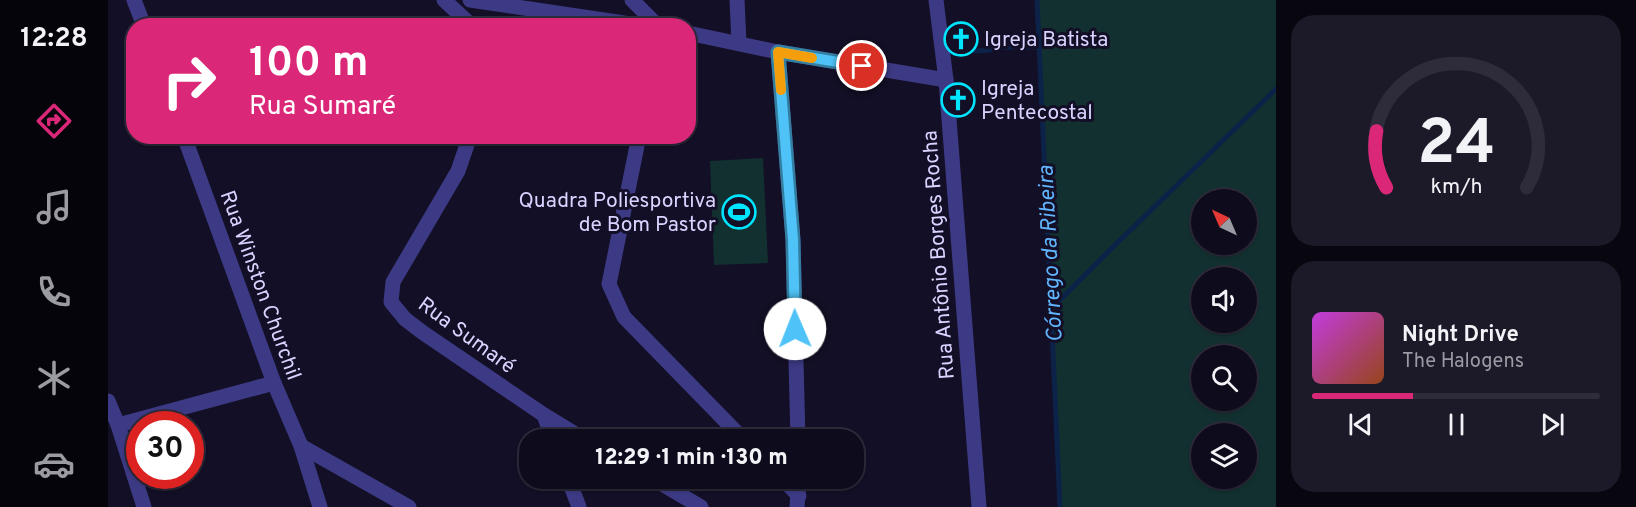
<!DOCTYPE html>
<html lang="pt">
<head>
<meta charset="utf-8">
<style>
	:root { --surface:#0e0b1c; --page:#1c1929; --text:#f1f3f6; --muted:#9b9ba3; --line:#2e2b3b; --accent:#db2777 }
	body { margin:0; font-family:Overpass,sans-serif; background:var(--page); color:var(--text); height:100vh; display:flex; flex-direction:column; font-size:22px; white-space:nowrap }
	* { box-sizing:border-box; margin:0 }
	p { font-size:20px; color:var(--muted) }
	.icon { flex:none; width:33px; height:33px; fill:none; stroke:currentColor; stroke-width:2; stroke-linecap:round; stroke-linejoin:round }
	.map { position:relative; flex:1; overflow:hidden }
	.panel { display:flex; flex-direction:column; gap:15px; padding:15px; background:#08060f; width:360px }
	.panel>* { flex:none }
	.hud { position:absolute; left:18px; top:18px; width:570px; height:126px; border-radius:24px; box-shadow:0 2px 4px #0004,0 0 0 2px var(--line); background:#db2777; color:#fff; overflow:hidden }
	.needle { width:39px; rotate:316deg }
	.fabs { position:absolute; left:1083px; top:189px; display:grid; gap:12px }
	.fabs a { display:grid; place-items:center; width:66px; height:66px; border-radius:50%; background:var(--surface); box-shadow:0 2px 4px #0004,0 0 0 2px var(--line); font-size:30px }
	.speed { position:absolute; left:18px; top:411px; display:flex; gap:12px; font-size:30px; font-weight:700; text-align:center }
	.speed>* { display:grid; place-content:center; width:78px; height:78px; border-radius:50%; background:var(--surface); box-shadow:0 2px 4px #0004,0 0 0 2px var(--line); line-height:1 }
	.speed .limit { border:9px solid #d22; background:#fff; color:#111 }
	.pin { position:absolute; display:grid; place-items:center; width:51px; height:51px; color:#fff; margin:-26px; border:3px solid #fff; border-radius:50%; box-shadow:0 2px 6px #0007 }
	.me { position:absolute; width:66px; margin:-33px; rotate:359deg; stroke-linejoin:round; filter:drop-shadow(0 0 4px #0008) }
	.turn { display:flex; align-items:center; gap:21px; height:126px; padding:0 24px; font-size:27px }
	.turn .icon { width:78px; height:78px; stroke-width:2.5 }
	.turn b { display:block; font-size:42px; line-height:51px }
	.panel .widget { flex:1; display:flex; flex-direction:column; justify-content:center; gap:9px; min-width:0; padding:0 21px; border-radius:24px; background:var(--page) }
	.panel .dial { align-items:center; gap:0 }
	.dial svg { height:156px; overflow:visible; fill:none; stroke:var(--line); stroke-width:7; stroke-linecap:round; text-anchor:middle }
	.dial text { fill:var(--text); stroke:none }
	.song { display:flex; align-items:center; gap:18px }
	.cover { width:72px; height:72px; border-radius:9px; background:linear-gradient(135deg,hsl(290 70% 55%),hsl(20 70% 35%)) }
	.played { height:6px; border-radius:3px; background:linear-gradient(90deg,var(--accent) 35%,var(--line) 35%) }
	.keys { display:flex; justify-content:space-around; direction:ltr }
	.trip { position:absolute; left:411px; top:429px; width:345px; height:60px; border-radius:24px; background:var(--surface); box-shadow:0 2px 4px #0004,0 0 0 2px var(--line); font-weight:800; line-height:60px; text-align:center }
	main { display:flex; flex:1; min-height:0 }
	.menu { display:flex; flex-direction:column; width:108px; justify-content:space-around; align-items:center; background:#06040b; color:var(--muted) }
	.menu .icon { width:42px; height:42px }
	.menu .current { color:var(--accent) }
	.menu b { font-size:27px; color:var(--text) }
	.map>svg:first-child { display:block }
	.green { fill:#12302f; fill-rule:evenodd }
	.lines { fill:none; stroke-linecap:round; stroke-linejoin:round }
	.stream { stroke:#0c2248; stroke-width:5 }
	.building { fill:#241b47 }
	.minor { stroke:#3d3a85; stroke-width:15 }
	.route-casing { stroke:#337fa1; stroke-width:15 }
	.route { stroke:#4fc3f7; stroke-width:10 }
	.slow { stroke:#f59e0b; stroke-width:10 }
	.labels { text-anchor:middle; stroke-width:6; stroke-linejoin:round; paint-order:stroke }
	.poi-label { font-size:21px; fill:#d9d4ff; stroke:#130f26; text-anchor:start }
	.street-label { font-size:21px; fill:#d9d4ff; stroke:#130f26 }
	.water-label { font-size:22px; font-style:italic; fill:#62b6ff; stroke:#130f26 }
</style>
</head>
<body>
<main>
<nav class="menu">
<b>12:28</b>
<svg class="icon current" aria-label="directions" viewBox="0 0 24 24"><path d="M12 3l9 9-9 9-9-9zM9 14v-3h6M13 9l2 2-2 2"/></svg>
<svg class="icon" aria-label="music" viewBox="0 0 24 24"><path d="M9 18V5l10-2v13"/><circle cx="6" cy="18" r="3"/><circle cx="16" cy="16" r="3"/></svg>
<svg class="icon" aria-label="phone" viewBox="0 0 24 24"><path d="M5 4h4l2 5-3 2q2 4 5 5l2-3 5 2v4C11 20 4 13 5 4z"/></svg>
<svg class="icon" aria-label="climate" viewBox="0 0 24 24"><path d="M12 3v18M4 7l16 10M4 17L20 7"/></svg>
<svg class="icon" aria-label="car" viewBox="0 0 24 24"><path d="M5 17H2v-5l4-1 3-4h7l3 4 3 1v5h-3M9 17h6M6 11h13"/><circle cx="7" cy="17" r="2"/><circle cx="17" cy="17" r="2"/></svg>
</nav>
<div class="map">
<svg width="1168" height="507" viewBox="0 0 1168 507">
	<rect width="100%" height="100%" fill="#130f26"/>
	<g class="green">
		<path d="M929,0h239v507h-218zM1094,200h44v44h-44zM1094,278h44v44h-44zM1094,356h44v44h-44zM1094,434h44v44h-44z"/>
		<polygon points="655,158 660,263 606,265 602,161"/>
	</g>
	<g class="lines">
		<g class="stream">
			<polyline points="929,0 952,507"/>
			<polyline points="850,49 869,51 882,50 897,47 931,47"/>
			<polyline points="943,309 1006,246 1168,89"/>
		</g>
	</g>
	<polygon class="building" points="870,29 868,46 844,46 842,33"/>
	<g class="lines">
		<g class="minor">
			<polyline points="26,0 36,26"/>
			<polyline points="336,0 364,26"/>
			<polyline points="362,0 536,26"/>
			<polyline points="524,0 550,26"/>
			<polyline points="629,0 631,43"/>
			<polyline points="828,0 838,80 871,507"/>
			<polyline points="580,33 670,52 838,80"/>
			<polyline points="670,52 685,240 690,440"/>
			<polyline points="76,136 166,383 193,446 212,507"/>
			<polyline points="362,136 350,171 285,282 283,302 297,319 314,332 436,415 477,440"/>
			<polyline points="531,136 501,284 516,317 636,440"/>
			<polyline points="0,401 10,425 36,507"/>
			<polyline points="436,415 445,440"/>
			<polyline points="10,425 166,383"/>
			<polyline points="193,446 301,507"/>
			<polyline points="460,478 471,507"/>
			<polyline points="544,478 593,507"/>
			<polyline points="674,478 691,496"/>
			<polyline points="689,507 691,478"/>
		</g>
	</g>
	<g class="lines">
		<defs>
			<polyline id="route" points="687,329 685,240 670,52 754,66"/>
		</defs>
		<use href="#route" class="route-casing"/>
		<use href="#route" class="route"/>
		<polyline class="slow" points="673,90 670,52 704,58"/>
	</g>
	<defs>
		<symbol id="church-ring" viewBox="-11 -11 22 22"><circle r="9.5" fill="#130f26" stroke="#00e5ff" stroke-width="1.5"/><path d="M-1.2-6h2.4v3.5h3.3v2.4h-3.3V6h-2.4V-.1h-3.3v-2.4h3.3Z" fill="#00e5ff"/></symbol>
		<symbol id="stadium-ring" viewBox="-11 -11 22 22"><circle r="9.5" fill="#130f26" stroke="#00e5ff" stroke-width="1.5"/><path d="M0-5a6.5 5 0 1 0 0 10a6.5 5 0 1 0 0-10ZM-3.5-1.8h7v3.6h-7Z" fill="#00e5ff"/></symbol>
	</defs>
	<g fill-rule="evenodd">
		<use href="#church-ring" x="834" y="20" width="38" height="38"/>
		<use href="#church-ring" x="831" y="81" width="38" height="38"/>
		<use href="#stadium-ring" x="612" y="193" width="38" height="38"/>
	</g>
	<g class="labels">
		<g class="poi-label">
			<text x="876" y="46">Igreja Batista</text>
			<text x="873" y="95">Igreja<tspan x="873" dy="24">Pentecostal</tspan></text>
			<text x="608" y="207" text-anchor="end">Quadra Poliesportiva<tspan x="608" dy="24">de Bom Pastor</tspan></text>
		</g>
		<g class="street-label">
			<text transform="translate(830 255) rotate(-94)" y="7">Rua Antônio Borges Rocha</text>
			<text transform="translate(153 285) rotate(70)" y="7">Rua Winston Churchil</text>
			<text transform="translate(359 335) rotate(36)" y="7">Rua Sumaré</text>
		</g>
		<g class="water-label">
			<text transform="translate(941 254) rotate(-93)" y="8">Córrego da Ribeira</text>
		</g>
	</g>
</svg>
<div class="fabs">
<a><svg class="needle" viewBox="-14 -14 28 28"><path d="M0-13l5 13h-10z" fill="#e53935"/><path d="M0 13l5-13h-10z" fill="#9b9ba3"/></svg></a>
<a><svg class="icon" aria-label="sound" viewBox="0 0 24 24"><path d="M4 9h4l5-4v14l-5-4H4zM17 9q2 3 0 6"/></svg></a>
<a><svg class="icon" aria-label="search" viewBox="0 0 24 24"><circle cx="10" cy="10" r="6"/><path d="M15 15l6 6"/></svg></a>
<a><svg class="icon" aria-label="layers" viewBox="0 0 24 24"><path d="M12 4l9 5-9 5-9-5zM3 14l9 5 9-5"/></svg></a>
</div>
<div class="speed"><div class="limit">30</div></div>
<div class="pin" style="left:754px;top:66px;background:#d93025"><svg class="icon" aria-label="arrive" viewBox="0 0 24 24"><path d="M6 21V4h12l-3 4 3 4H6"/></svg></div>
<svg class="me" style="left:687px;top:329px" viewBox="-20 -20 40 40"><circle r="19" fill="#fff"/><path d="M0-13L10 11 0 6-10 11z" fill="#4fc3f7"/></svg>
<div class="trip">12:29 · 1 min · 130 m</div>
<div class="hud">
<div class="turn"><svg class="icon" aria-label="right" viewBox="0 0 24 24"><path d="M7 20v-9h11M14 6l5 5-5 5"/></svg><div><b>100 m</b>Rua Sumaré</div></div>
</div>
</div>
<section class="panel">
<div class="widget dial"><svg viewBox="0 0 100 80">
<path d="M14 69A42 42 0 1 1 86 69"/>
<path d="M14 69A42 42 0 0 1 9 40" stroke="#db2777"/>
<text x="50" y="56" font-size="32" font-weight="700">24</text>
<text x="50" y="72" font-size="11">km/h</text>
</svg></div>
<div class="widget">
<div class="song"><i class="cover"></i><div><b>Night Drive</b><p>The Halogens</p></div></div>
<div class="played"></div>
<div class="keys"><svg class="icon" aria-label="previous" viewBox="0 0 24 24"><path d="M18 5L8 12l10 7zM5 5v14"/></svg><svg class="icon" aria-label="pause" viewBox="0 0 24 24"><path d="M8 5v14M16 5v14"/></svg><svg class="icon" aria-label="next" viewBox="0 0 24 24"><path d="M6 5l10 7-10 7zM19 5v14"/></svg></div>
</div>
</section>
</main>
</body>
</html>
